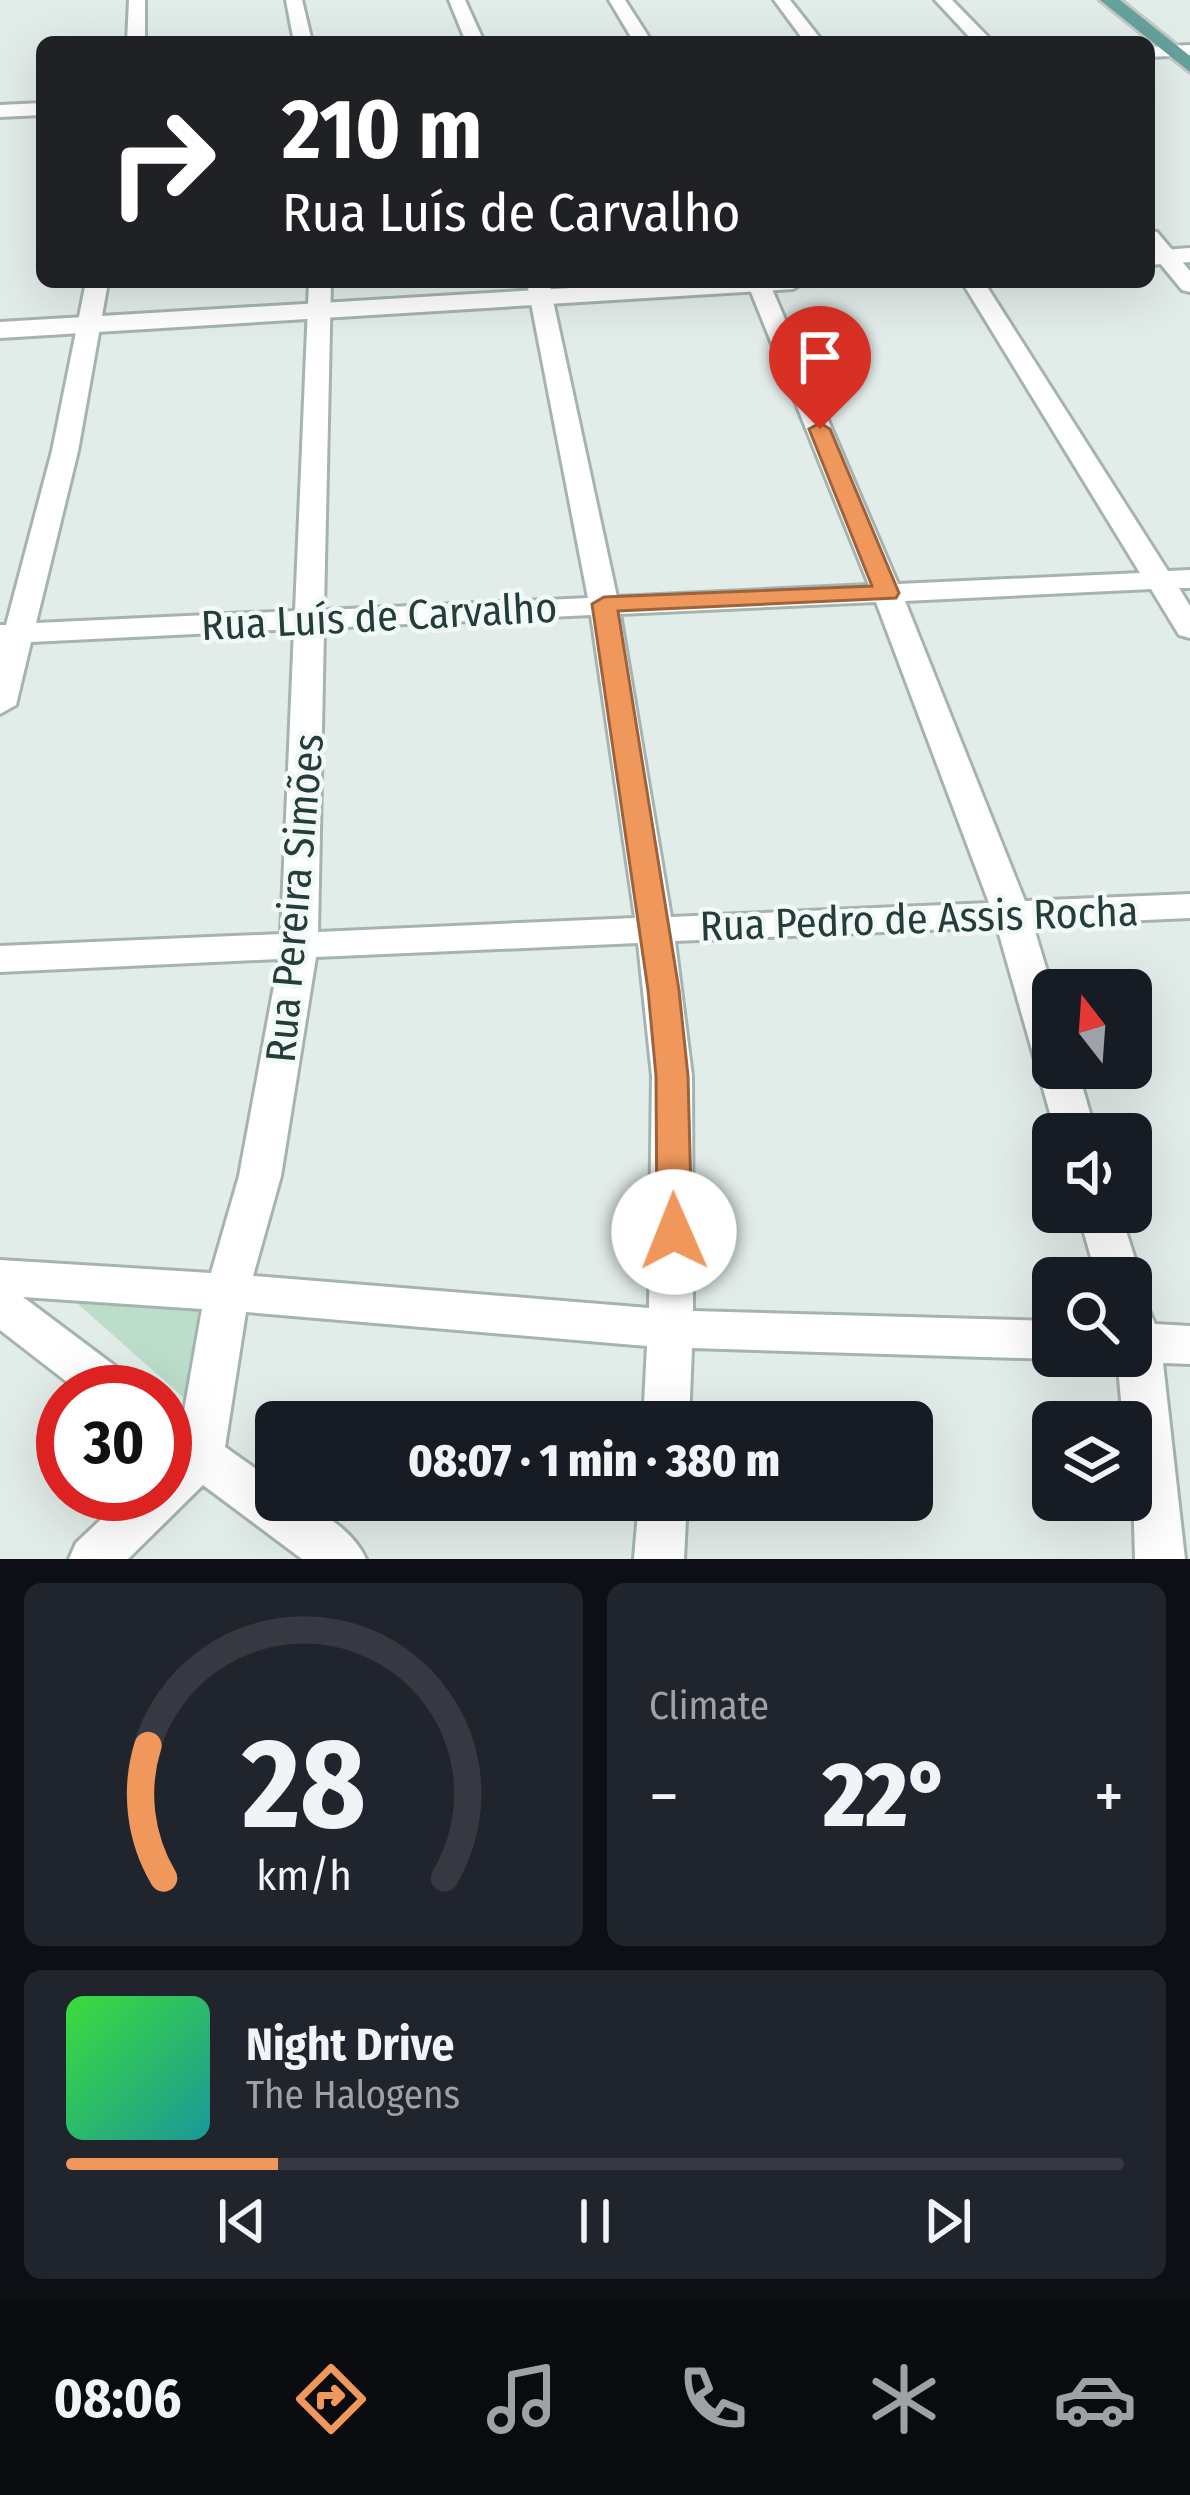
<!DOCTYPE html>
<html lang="en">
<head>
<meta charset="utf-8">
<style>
	:root { --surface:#171b24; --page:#20242c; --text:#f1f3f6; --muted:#9ea1a6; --line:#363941; --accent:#f0985c }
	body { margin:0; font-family:"Fira Sans Condensed",sans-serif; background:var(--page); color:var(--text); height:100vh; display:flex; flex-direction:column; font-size:45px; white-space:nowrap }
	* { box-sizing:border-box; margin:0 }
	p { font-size:39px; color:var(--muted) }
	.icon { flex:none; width:66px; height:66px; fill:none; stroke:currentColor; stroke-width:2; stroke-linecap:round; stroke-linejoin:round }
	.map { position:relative; height:1559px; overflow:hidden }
	.details { display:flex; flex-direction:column; gap:24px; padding:24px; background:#0d0f14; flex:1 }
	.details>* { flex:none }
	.hud { position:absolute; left:36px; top:36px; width:1119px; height:252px; border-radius:18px; box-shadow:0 12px 48px #0002; background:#202124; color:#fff; overflow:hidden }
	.needle { width:78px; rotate:343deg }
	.fabs { position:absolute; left:1032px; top:969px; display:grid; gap:24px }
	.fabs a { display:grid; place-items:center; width:120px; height:120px; border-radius:18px; background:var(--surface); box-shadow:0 12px 48px #0002; font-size:60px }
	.speed { position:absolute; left:36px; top:1365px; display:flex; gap:24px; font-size:60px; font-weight:700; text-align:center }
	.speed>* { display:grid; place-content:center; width:156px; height:156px; border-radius:50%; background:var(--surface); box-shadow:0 12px 48px #0002; line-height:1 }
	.speed .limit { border:18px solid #d22; background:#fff; color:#111 }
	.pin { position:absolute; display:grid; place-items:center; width:102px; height:102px; color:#fff; margin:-123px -51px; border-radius:50% 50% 50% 0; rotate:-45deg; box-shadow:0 0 12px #0007 }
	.pin .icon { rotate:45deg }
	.me { position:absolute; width:132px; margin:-66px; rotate:359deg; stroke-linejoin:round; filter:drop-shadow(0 0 9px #0008) }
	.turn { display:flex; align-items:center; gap:42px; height:252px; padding:0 48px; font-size:54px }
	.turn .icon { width:156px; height:156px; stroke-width:2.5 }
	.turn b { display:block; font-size:84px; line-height:102px }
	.big { font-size:90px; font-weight:800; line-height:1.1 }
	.details .tile { flex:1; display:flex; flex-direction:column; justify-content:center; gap:18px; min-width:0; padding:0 42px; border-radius:18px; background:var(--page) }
	.details .dial { align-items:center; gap:0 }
	.dial svg { height:312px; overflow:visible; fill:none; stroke:var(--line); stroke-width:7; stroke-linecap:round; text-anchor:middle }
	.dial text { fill:var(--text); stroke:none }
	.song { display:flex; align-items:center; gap:36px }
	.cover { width:144px; height:144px; border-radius:18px; background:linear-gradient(135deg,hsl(120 70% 55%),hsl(180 70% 35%)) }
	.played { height:12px; border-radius:6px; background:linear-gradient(90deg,var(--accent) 20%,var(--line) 20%) }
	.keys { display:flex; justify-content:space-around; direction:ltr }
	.heat { display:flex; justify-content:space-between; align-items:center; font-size:66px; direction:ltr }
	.details .tiles { flex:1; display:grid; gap:24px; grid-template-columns:1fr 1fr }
	.tile:last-child { grid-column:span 2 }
	.trip { position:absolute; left:255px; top:1401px; width:678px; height:120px; border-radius:18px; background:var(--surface); box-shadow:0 12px 48px #0002; font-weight:800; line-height:120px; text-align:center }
	.tab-bar { display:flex; height:192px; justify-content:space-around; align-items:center; background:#090b0e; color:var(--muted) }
	.tab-bar .icon { width:84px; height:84px }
	.tab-bar .active { color:var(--accent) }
	.tab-bar b { font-size:54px; color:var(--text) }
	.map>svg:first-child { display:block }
	.green { fill:#bbddca }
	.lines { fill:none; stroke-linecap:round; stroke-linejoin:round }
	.minor-casing { stroke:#a5b4b1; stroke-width:6 }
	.tertiary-casing { stroke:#a5b4b1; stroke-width:6 }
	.primary-casing { stroke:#c1c9c8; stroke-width:6 }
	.minor { fill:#fff; fill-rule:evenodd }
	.tertiary { fill:#fff; fill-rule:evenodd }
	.primary { fill:#67a19c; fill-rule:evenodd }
	.route { fill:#f0985c; stroke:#9c633c; stroke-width:3 }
	.labels { text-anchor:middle; stroke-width:9; stroke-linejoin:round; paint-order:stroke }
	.street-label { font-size:42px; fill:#223d3a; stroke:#f3f9f7 }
</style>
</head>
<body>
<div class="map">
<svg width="1190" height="1559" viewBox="0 0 1190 1559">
	<rect width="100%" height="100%" fill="#e2ece9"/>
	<polygon class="green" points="51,1280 228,1307 202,1414"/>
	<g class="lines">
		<defs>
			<g id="minor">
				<polygon points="129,0 145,0 145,42 127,42"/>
				<polygon points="286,0 302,0 312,42 294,42"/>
				<polygon points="449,0 465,0 484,42 466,42"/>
				<polygon points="609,0 625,0 652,42 634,42"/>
				<polygon points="774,0 790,0 823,42 805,42"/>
				<polygon points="935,0 952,0 993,42 974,42"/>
				<polygon points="1190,45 1190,55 1149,57 1149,47"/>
				<polygon points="42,103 42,115 0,117 0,105"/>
				<polygon points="1149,231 1157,232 1190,271 1190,292 1182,290 1149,250"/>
				<path d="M86,282h22l-30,169 -42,172 259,-12 14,-329h22l-7,328 264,-12 -61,-316h22l68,315 252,-12 -122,-303h22l129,302 242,-11 -178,-291h22l184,289 22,-1v18h-11l11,18v32l-11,-3 -28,-46 -246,12 120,300 165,-7v24l-157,7 20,66v77h24l19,66h-40l-59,-207 -322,14 17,135 1,235 360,10v35h8l-8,3 -361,-11 -3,74h-46l4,-76 -401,-34 -21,135 51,36v17c33,0 76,28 90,59h-64l-99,-74 -75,74h-59l7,-16 52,-49h37v-85l18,8 19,-108 -179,-12 108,81 7,14h-58l-80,-62v-70l211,13 28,-97 40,-217 -279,13v-26l281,-12 13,-305 -263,13 -15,63 -16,9v-89h6l46,-174zM876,602l113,301 -318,14 -51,-303zM591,615l44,303 -317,14 6,-304zM638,943l14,133 -3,232 -396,-32 28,-100 35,-219z"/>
				<polygon points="1078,1212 1120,1212 1141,1278 1134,1291 1131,1292 1131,1278 1097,1278"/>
				<polygon points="1131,1300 1147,1306 1155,1324 1190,1326 1190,1364 1163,1363 1185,1559 1135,1559 1131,1422 1123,1422 1117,1356 1131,1356"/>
				<polygon points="639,1500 687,1500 684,1559 634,1559"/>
			</g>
			<g id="tertiary">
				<polygon points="1190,248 1190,262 1149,265 1149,251"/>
				<polygon points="672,282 805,282 793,289 0,338 0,322"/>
			</g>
			<polygon id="primary" points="1100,0 1120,0 1190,56 1190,72"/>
		</defs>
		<use href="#minor" class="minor-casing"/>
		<use href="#tertiary" class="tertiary-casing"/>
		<use href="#primary" class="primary-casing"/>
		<use href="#minor" class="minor"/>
		<use href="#tertiary" class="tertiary"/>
		<use href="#primary" class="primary"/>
	</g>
	<polygon class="route" points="820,423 830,429 899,593 896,598 618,611 679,990 688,1076 692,1232 687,1242 674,1246 662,1242 657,1232 656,1076 648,990 592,604 604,597 872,586 809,429"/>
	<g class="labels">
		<g class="street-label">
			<text transform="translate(379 616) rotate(-3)" y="15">Rua Luís de Carvalho</text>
			<text transform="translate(294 898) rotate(-85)" y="15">Rua Pereira Simões</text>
			<text transform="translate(919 918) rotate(-2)" y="15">Rua Pedro de Assis Rocha</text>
		</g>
	</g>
</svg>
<div class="fabs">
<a><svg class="needle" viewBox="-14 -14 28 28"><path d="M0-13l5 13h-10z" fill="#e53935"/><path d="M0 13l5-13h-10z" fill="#9ea1a6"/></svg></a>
<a><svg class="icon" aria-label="sound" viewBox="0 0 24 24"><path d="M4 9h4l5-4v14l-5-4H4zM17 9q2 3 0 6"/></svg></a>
<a><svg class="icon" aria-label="search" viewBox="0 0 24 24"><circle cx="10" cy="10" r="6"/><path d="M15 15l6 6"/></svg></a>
<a><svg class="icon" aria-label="layers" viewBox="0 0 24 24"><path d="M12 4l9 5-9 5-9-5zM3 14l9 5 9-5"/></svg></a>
</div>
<div class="speed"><div class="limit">30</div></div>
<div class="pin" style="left:820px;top:429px;background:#d93025"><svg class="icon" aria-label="arrive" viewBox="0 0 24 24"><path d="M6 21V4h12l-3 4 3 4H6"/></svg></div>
<svg class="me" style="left:674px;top:1232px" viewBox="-20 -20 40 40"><circle r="19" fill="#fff"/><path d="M0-13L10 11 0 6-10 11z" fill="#f0985c"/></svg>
<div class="trip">08:07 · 1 min · 380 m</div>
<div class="hud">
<div class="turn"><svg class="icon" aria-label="right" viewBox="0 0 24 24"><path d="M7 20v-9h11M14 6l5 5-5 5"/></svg><div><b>210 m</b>Rua Luís de Carvalho</div></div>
</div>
</div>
<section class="details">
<div class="tiles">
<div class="tile dial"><svg viewBox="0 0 100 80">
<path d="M14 69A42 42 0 1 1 86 69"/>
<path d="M14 69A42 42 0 0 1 10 35" stroke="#f0985c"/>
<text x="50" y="56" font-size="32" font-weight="700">28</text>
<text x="50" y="72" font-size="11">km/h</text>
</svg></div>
<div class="tile"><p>Climate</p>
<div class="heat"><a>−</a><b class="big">22°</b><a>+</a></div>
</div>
<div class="tile">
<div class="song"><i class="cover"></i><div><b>Night Drive</b><p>The Halogens</p></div></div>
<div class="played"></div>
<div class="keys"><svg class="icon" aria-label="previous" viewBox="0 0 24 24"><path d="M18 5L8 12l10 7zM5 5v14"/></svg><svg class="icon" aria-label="pause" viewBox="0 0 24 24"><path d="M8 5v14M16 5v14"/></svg><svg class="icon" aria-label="next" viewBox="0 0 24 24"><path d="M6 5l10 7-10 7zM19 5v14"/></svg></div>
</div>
</div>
</section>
<nav class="tab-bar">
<b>08:06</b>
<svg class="icon active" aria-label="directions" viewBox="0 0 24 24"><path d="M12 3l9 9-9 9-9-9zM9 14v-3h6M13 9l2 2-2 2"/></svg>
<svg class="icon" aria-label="music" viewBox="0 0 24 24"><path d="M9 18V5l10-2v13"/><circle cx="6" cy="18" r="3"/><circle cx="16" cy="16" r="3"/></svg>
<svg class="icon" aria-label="phone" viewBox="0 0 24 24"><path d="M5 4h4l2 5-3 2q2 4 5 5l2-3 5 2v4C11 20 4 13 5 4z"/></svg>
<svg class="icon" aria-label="climate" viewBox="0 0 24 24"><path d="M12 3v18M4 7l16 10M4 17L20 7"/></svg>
<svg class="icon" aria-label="car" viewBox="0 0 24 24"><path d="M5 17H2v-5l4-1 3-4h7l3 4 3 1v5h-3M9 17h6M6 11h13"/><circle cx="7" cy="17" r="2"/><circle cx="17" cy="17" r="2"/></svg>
</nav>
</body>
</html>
